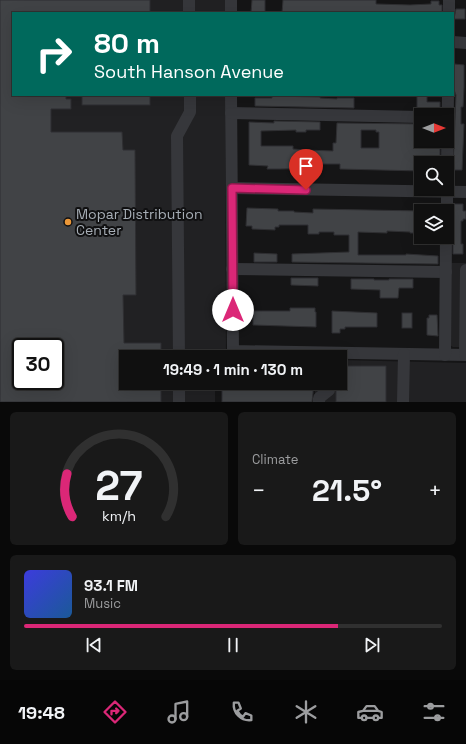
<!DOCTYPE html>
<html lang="en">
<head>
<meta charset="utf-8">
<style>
	:root { --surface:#101010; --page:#191919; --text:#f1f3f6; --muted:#9c9d9f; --line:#303030; --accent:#db2777 }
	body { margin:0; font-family:"Space Grotesk",sans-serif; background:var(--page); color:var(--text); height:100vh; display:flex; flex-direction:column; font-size:15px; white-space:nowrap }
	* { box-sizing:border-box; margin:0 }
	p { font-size:13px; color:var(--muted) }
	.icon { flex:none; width:22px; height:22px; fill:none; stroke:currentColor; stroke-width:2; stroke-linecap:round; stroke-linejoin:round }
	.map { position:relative; height:402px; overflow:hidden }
	.panel { display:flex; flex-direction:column; gap:10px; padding:10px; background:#090909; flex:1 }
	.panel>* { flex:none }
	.hud { position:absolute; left:12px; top:12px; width:442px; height:84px; border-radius:0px; box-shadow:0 4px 16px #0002,0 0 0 1px var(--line); background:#00695c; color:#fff; overflow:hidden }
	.needle { width:26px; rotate:90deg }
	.controls { position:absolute; left:414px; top:108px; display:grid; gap:8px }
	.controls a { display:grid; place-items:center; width:40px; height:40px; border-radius:0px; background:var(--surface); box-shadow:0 4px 16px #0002,0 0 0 1px var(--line); font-size:20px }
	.speed { position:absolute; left:12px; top:338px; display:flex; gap:8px; font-size:20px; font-weight:700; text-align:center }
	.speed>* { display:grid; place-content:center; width:52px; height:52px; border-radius:50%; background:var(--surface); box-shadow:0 4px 16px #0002,0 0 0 1px var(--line); line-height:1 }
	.speed .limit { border:2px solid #111; border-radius:6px; background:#fff; color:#111 }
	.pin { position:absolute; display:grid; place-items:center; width:34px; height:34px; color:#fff; margin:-41px -17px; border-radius:50% 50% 50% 0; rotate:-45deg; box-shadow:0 0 4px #0007 }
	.pin .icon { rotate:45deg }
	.me { position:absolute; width:44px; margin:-22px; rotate:0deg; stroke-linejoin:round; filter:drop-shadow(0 0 3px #0008) }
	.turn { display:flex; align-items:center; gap:14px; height:84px; padding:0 16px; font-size:18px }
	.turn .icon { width:52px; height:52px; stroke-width:2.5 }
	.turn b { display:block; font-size:28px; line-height:34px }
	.big { font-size:30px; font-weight:800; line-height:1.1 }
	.panel .widget { flex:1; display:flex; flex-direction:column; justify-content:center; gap:6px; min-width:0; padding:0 14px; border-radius:6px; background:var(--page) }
	.panel .dial { align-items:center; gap:0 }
	.dial svg { height:104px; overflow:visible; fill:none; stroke:var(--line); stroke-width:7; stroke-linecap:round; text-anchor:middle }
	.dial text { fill:var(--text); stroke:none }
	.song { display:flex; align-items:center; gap:12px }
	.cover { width:48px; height:48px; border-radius:6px; background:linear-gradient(135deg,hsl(240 70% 55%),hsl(210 70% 35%)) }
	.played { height:4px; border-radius:2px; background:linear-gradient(90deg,var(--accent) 75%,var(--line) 75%) }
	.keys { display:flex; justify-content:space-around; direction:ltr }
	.heat { display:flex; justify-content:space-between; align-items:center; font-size:22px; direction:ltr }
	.panel .tiles { flex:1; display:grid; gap:10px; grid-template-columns:1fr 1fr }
	.widget:last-child { grid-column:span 2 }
	.trip { position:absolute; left:119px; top:350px; width:228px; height:40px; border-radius:0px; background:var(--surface); box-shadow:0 4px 16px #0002,0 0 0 1px var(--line); font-weight:800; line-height:40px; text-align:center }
	.menu { display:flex; height:64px; justify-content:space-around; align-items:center; background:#060606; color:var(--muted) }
	.menu .icon { width:28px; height:28px }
	.menu .selected { color:var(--accent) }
	.menu b { font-size:18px; color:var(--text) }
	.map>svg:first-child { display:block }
	.built { fill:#212123; fill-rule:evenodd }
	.building { fill:#414346; stroke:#2f2f32; fill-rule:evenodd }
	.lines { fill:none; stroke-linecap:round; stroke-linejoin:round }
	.minor { stroke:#36373b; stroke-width:12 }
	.route-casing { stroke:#8e194d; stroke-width:10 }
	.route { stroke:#db2777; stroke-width:7 }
	.poi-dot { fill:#eb9738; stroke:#101011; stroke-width:1.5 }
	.labels { text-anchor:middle; stroke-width:4; stroke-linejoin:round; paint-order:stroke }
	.poi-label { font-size:14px; fill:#a7aeb6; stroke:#101011; text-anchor:start }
</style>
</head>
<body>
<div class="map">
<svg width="466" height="402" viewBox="0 0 466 402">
	<rect width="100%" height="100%" fill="#151516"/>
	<g class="built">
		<path d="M0,0h225v13h-212v82h212l1,258h-10l-1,4h-89v26h89v19h-215zM21,347h34v34h-34z"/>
		<polygon points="450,263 466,263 466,347 453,347 450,345"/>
		<polygon points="340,360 466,363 466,402 315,402 315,383 340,383"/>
	</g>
	<g class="building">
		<path d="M0,0h150v13h-137v82h53v4h5v10h-20v23h71l1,18h12l1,145h-13l1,48h37v14h-35v26h35v19h-161zM21,347h34v34h-34z"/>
		<polygon points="252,0 265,0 265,13 251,13"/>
		<polygon points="283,0 376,0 376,4 410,5 431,4 431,1 439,1 439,5 442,5 442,13 282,13"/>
		<polygon points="456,9 465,9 465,19 454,19"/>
		<polygon points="454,64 464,65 464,87 463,107 461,107 461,124 464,124 462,170 453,170 456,95 453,87"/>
		<rect x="82" y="95" width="68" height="10"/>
		<polygon points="272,96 320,97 320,98 337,99 337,98 354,98 354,108 255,106 255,98 272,98"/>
		<polygon points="417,96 427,96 427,102 440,102 440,110 417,109"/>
		<path d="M274,121l46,1v8h-14v2h-10v-2l-35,1v15h32v3l13,1 27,1v-8h3l1,-20 84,1v20l19,1v18h-19v8l-81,-2v-5h-20l-1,4 -39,1h-13l1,-3 -19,-1v-43l25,1zM361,130h15v2h3v16h-18z"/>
		<polygon points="454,204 463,204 463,211 466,211 466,219 463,219 463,221 461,221 461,244 463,244 463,254 453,254 453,232 452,232 452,224"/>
		<polygon points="247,208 278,209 278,211 294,211 294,212 313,213 313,209 421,211 421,233 410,233 410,232 387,231 387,233 358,232 358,255 406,255 406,254 438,256 438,264 292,262 292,254 349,252 349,235 334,235 334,232 319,232 319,234 308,234 308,225 279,225 279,227 275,227 275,230 252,229 252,226 246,226"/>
		<polygon points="254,253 277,254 277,262 254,262"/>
		<polygon points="291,278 318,278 318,286 291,285"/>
		<polygon points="351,279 374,279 374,280 389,280 389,279 413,279 413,288 399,288 398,298 380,298 380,290 351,289"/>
		<polygon points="290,308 315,308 315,312 316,312 316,327 253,325 253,311 290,311"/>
		<polygon points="332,311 377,313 377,327 345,327 345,329 340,329 340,333 332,333"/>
		<rect x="402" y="313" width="10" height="15"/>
		<polygon points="429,315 437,315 438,336 427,335 427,318 429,318"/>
		<polygon points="340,366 386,366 386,402 336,402 336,383 340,383"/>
		<polygon points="222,383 313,383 313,393 312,402 222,402"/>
	</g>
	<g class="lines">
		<g class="minor">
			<polyline points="189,0 189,13"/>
			<polyline points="231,0 231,13"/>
			<polyline points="449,13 449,0"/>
			<polyline points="453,42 466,43"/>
			<polyline points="231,95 233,351 466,355"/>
			<polyline points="231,113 421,117"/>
			<polyline points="447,163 448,95"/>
			<polyline points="232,188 466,192"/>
			<polyline points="447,211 447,189"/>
			<polyline points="232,269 446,272"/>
			<polyline points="445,355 446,237"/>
			<polyline points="465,355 466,270"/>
			<polyline points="179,357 177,136 190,112 190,95"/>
			<polyline points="179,383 179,402"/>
			<polyline points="319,402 319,398 329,390 329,383"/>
			<polyline points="403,402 404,354"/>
		</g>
	</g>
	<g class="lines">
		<defs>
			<polyline id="route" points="233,310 232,188 306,190"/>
		</defs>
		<use href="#route" class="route-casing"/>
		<use href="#route" class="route"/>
	</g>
	<circle class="poi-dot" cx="68" cy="222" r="4"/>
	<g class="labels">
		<g class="poi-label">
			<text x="76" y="219">Mopar Distribution<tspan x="76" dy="16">Center</tspan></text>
		</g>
	</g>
</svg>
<div class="controls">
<a><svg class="needle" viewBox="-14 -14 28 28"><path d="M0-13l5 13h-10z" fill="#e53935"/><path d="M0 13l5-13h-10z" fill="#9c9d9f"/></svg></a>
<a><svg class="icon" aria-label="search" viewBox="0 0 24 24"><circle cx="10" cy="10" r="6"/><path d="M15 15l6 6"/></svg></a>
<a><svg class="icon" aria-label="layers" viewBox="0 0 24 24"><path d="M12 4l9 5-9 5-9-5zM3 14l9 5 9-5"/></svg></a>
</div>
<div class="speed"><div class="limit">30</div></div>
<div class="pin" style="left:306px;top:190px;background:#d93025"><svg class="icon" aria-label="arrive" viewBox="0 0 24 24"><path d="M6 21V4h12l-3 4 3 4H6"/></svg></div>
<svg class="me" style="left:233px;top:310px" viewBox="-20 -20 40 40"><circle r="19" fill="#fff"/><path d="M0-13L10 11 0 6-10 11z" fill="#db2777"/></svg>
<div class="trip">19:49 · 1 min · 130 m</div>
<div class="hud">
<div class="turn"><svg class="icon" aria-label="right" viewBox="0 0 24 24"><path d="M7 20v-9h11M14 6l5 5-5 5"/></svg><div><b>80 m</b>South Hanson Avenue</div></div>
</div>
</div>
<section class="panel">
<div class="tiles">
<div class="widget dial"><svg viewBox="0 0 100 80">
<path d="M14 69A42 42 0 1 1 86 69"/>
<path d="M14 69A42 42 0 0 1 10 36" stroke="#db2777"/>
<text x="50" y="56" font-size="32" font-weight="700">27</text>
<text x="50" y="72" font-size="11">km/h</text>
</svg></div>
<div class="widget"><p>Climate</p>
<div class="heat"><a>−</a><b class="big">21.5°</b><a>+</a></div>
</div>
<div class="widget">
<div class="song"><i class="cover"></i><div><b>93.1 FM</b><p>Music</p></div></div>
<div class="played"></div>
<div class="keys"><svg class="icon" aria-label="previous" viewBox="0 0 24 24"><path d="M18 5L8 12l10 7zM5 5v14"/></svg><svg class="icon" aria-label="pause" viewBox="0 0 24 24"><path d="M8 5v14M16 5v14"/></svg><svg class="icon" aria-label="next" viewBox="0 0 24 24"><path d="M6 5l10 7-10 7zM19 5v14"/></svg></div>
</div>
</div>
</section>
<nav class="menu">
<b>19:48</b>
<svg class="icon selected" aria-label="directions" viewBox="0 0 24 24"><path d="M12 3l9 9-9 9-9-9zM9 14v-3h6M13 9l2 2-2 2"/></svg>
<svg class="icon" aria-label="music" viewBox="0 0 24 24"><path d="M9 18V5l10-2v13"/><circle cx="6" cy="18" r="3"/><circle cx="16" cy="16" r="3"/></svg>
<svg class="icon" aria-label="phone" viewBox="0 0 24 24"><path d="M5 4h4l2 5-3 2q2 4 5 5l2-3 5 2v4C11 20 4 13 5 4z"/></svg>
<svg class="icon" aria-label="climate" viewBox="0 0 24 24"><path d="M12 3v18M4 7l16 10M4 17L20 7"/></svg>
<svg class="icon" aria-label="car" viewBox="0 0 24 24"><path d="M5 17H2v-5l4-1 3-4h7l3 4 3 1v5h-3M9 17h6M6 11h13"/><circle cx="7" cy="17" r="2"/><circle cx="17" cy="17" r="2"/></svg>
<svg class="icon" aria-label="filters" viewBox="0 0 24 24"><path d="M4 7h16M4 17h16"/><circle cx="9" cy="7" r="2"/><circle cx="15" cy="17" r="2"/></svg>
</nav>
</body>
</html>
